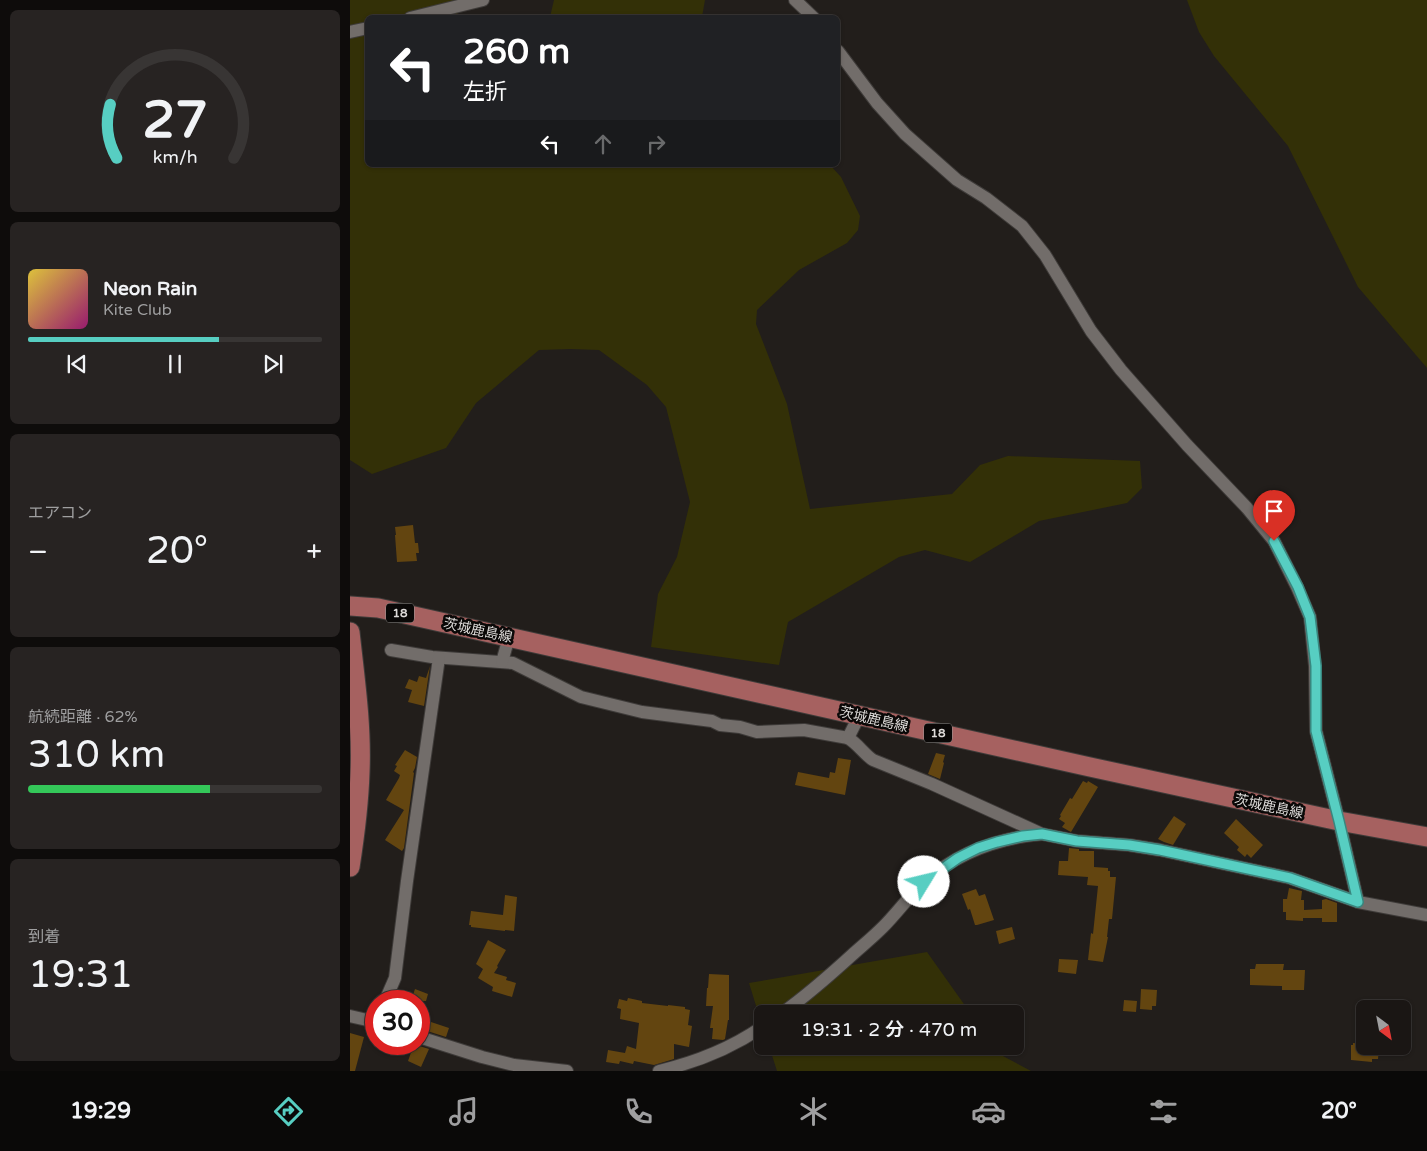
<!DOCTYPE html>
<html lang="ja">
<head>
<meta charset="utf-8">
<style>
	:root { --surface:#1a1614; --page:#272322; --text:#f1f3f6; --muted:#9f9fa0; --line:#383534; --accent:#57cec2 }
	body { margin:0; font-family:"Varela Round","Noto Sans JP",sans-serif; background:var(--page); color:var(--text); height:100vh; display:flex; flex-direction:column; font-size:19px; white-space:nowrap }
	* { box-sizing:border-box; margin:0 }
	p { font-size:16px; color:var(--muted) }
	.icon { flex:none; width:28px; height:28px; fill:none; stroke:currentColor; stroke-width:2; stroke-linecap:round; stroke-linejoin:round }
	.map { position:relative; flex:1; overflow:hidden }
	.details { display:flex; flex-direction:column; gap:10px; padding:10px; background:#0e0c0b; width:350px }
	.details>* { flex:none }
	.guide { position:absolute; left:15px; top:15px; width:475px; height:152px; border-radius:8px; box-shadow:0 1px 4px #0004,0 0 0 1px var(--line); background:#202124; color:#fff; overflow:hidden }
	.needle { width:32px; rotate:148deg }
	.buttons { position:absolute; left:1006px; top:1000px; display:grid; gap:10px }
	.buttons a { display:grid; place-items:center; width:55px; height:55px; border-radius:8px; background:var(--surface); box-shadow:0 1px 4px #0004,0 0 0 1px var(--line); font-size:25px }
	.speed { position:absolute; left:15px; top:990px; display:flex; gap:10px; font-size:25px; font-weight:700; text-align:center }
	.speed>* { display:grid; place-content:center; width:65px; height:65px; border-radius:50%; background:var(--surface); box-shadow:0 1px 4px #0004,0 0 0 1px var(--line); line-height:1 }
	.speed .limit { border:8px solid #d22; background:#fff; color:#111 }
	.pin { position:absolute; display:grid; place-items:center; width:42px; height:42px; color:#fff; margin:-51px -21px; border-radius:50% 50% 50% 0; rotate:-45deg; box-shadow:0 0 5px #0007 }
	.pin .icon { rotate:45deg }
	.me { position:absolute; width:55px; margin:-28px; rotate:54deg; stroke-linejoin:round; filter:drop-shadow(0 0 4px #0008) }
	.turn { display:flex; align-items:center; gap:18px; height:105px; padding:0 15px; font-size:22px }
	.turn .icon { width:65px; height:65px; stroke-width:2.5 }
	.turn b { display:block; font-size:35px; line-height:42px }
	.lanes { display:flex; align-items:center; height:48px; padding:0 15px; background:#0003; justify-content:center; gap:25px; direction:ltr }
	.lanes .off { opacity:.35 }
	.big { font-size:38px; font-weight:600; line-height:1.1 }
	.details .widget { flex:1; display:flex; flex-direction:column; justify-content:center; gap:8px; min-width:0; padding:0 18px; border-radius:8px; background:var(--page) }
	.details .dial { align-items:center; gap:0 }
	.dial svg { height:130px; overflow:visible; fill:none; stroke:var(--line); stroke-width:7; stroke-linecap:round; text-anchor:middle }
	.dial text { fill:var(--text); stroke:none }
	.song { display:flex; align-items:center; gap:15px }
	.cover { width:60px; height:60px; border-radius:8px; background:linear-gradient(135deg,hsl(50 70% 55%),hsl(320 70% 35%)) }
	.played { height:5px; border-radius:2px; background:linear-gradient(90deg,var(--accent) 65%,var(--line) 65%) }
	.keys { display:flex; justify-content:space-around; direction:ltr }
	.heat { display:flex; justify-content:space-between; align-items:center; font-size:28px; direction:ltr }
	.charge { height:8px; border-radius:4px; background:linear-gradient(90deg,#34c759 62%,var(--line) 0) }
	.trip { position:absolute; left:404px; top:1005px; width:270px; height:50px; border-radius:8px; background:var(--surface); box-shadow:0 1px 4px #0004,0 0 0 1px var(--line); font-weight:600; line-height:50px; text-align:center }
	.tab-bar { display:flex; height:80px; justify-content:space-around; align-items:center; background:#0a0908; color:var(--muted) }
	.tab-bar .icon { width:35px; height:35px }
	.tab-bar .current { color:var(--accent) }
	.tab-bar b { font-size:22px; color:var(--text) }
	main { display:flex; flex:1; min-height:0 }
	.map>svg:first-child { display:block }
	.green { fill:#333007 }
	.building { fill:#634510 }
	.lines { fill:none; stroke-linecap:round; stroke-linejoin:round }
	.minor-casing { stroke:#3e3b39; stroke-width:14 }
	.primary-casing { stroke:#3e3b39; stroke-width:21 }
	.minor { stroke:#726d6a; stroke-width:12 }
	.primary { stroke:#a66160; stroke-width:19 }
	.route-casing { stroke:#39867e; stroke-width:12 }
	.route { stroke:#57cec2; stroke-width:9 }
	.labels { text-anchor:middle; stroke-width:5; stroke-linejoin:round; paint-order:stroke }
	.shield { fill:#0a0807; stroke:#9e9c9a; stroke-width:1 }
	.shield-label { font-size:12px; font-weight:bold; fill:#dedbd9 }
	.street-label { font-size:14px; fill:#dedbd9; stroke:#0a0807 }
</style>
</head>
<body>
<main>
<section class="details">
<div class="widget dial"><svg viewBox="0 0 100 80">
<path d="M14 69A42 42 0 1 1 86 69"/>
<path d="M14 69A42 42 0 0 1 10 36" stroke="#57cec2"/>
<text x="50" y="56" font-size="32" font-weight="700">27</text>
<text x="50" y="72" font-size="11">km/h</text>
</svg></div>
<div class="widget">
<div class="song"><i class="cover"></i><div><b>Neon Rain</b><p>Kite Club</p></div></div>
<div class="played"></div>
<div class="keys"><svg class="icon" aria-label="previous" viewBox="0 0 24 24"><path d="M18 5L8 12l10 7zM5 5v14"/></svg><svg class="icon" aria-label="pause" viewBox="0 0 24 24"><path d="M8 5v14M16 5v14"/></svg><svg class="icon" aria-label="next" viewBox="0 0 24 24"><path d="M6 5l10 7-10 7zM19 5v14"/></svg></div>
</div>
<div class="widget"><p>エアコン</p>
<div class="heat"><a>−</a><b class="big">20°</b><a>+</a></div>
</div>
<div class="widget"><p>航続距離 · 62%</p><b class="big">310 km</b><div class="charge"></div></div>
<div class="widget"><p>到着</p><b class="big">19:31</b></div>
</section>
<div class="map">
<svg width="1077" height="1071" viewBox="0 0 1077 1071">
	<rect width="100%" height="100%" fill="#221e1b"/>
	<g class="green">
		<polygon points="0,0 109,0 107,17 18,18 18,165 480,165 491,177 510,216 508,230 497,243 449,270 407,310 406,324 437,404 460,509 602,494 630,465 658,456 790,461 792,488 777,503 689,521 620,562 575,550 549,557 438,622 429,665 301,647 308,594 327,557 340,502 316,407 297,385 249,350 221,349 189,350 126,403 96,448 22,474 0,460"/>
		<polygon points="204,0 355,0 352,17 200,17"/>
		<polygon points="837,0 1077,0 1077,368 1008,287 938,146 864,56 849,32"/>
		<polygon points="577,952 621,1014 412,1014 412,1025 399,983"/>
		<polygon points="419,1046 644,1046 651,1055 681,1071 427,1071"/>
	</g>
	<g class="building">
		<polygon points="63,525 65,543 68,543 69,553 66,553 67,561 47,562 45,535 46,535 45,527"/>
		<polygon points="80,666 74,706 58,702 62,690 55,688 59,679 67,682 69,676 76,678"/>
		<polygon points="55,750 67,757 65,768 63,772 64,773 54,848 52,851 35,840 54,810 36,800 49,778 50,775 44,771 47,766 45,765"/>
		<polygon points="586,753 595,755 593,762 594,763 590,779 578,774"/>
		<polygon points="488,758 501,760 495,795 445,785 448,772 479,778 480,772 485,773"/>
		<polygon points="733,781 737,783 738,781 748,787 721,832 719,831 712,827 715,823 709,819 711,816 710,815 720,798 722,799"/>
		<polygon points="824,816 836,824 823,845 814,842 808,839"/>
		<polygon points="886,819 913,845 901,858 897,854 895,857 887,850 889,847 874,833"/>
		<polygon points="719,848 729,849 729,851 744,851 744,867 758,868 758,871 760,871 760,877 766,877 762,919 759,919 757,937 758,937 753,962 738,960 741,933 743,934 748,886 737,885 738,877 708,875 709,861 718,861"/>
		<polygon points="939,888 952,891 951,900 954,900 954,910 972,909 972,900 976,899 987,903 987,922 972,922 972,918 953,918 953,921 936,920 936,912 933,912 933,899 937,899"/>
		<polygon points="626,889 629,896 635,894 644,920 627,925 625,925 620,909 618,910 612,894"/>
		<polygon points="155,895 167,897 164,931 155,930 155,931 121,927 121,925 119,925 121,911 153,915"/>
		<polygon points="662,927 665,939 649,944 646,931"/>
		<polygon points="138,940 156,950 147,966 148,967 144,973 157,977 156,980 166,983 162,997 142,991 143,987 128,978 133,969 126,964"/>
		<polygon points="709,959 728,960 726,974 708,972"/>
		<polygon points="906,964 934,964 933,970 955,970 954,990 932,990 932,986 900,985 900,969 905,969"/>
		<polygon points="359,974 379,975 379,1020 378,1020 375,1039 373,1040 362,1039 363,1028 360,1028 363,1006 356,1006 357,988 358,988"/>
		<polygon points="65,989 78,994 76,1001 61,1001"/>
		<polygon points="791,989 807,990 806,1006 802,1006 802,1010 790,1009"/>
		<polygon points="278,998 292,1001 292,1003 318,1006 318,1005 335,1007 335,1009 340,1010 338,1025 342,1026 339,1047 324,1044 324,1059 304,1065 284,1061 283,1064 270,1061 269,1064 256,1062 258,1050 275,1053 277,1046 286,1049 289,1023 270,1019 271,1009 267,1008 269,999 277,1001"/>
		<polygon points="774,1000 787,1001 786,1012 773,1011"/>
		<polygon points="75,1020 99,1028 96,1037 71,1029"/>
		<polygon points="0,1033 14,1037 5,1071 0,1071"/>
		<polygon points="1003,1043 1015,1044 1015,1046 1023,1046 1022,1048 1029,1048 1028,1059 1022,1059 1022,1062 1001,1060 1001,1045 1003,1045"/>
		<polygon points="66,1045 79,1049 71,1067 58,1061 63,1047 65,1048"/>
	</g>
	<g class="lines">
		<defs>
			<g id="minor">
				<polyline points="445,0 464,18"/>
				<polyline points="60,18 133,0"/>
				<polyline points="0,32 18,28"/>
				<polyline points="488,51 527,103 555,134 607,180 636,198 672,226 695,255 741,331 771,370 837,445 897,508 924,541 947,587 960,617 965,666 966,731 989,821 1008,902"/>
				<polyline points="41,650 82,657 163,663 231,697 292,712 362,721 370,725 390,727 407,732 454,730 498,738"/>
				<polyline points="152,662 159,637"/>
				<path d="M509,716l-11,22c10,6 16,16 25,22l59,24 110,50 35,7 52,4 31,5 130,28 68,24 69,13"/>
				<polyline points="35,1001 45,978 57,881 89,658"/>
				<path d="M431,1014c25,-18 48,-38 71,-59 10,-9 21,-18 31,-28 14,-14 26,-31 41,-45 34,-30 73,-44 118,-48"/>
				<polyline points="0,1016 26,1022"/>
				<polyline points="69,1037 132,1057 164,1065 217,1071"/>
				<path d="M309,1071c38,-9 71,-22 103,-44"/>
			</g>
			<g id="primary">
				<polyline points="0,606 28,608 740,767 989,821 1077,837"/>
				<path d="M0,632c5,46 12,93 10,140 -1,32 -5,63 -10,95"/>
			</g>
		</defs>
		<use href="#minor" class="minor-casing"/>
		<use href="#primary" class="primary-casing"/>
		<use href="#minor" class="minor"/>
		<use href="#primary" class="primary"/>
	</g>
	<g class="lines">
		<defs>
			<polyline id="route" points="574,882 608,858 628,848 647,842 673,836 692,834 727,841 779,845 810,850 940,878 1008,902 989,821 966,731 966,666 960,617 948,587 924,541"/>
		</defs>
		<use href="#route" class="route-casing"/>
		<use href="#route" class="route"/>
	</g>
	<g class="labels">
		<g class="shield">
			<rect x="36" y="603.5" width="28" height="19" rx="4"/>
			<rect x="574" y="723.5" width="28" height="19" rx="4"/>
		</g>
		<g class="shield-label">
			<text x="50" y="617">18</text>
			<text x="588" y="737">18</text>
		</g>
		<g class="street-label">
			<text transform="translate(128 630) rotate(12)" y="5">茨城鹿島線</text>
			<text transform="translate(524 719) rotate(13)" y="5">茨城鹿島線</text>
			<text transform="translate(919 806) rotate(12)" y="5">茨城鹿島線</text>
		</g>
	</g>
</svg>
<div class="buttons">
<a><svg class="needle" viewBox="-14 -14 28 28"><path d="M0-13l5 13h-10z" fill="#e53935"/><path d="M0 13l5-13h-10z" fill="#9f9fa0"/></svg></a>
</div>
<div class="speed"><div class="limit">30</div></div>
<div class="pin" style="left:924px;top:541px;background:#d93025"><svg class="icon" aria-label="arrive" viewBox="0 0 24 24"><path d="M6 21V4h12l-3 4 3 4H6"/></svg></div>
<svg class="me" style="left:574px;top:882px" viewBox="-20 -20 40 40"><circle r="19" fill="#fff"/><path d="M0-13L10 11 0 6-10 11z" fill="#57cec2"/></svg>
<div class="trip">19:31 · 2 分 · 470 m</div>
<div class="guide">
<div class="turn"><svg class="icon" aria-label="left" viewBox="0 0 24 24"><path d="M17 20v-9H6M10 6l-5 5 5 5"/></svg><div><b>260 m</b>左折</div></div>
<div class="lanes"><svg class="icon" aria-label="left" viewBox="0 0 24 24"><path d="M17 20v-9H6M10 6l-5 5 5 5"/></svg><svg class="icon off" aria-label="ahead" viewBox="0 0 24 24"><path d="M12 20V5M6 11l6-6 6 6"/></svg><svg class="icon off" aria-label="right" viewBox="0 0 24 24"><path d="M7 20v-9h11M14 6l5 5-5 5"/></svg></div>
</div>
</div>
</main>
<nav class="tab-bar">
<b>19:29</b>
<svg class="icon current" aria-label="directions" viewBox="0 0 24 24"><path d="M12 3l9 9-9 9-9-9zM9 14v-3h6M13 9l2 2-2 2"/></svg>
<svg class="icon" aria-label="music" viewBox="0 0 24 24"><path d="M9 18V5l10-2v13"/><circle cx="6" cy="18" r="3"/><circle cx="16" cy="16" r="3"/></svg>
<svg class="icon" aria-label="phone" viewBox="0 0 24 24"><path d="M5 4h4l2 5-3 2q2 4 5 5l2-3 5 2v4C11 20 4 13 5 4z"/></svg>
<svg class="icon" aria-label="climate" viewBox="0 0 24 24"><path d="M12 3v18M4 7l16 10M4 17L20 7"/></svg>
<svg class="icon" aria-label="car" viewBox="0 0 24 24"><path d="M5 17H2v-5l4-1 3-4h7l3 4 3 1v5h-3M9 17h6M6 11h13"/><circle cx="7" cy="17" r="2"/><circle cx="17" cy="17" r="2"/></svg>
<svg class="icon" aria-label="filters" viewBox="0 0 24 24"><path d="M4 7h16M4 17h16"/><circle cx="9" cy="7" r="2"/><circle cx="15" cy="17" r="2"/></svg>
<b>20°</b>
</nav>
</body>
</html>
